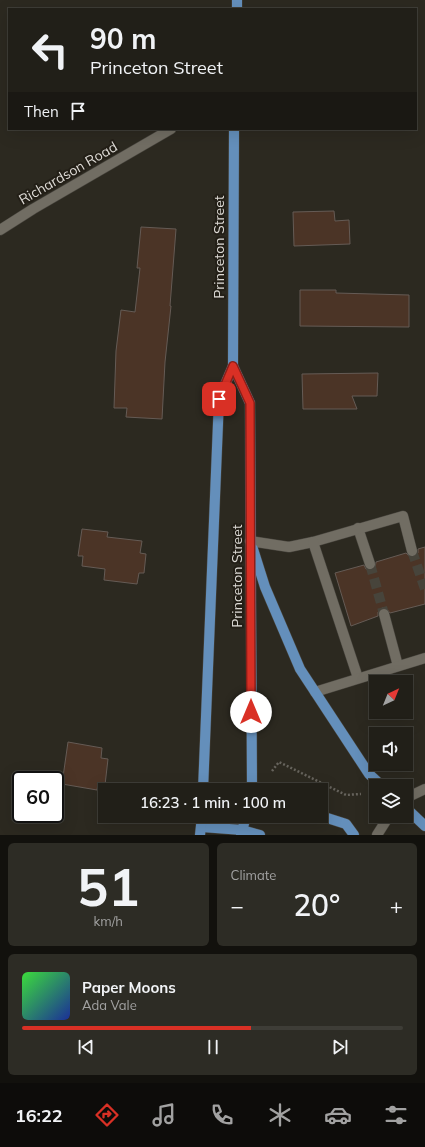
<!DOCTYPE html>
<html lang="en">
<head>
<meta charset="utf-8">
<style>
	:root { --surface:#211f18; --page:#2d2c25; --text:#f1f3f6; --muted:#a2a2a2; --line:#3e3d37; --accent:#d93025 }
	body { margin:0; font-family:Mulish,sans-serif; background:var(--page); color:var(--text); height:100vh; display:flex; flex-direction:column; font-size:15px; white-space:nowrap }
	* { box-sizing:border-box; margin:0 }
	p { font-size:13px; color:var(--muted) }
	.icon { flex:none; width:22px; height:22px; fill:none; stroke:currentColor; stroke-width:2; stroke-linecap:round; stroke-linejoin:round }
	.map { position:relative; height:835px; overflow:hidden }
	.drawer { display:flex; flex-direction:column; gap:8px; padding:8px; background:#12110d; flex:1 }
	.drawer>* { flex:none }
	.banner { position:absolute; left:8px; top:8px; width:409px; height:122px; border-radius:0px; box-shadow:0 4px 16px #0002,0 0 0 1px var(--line); background:#211f18; color:var(--text); overflow:hidden }
	.needle { width:26px; rotate:43deg }
	.tools { position:absolute; left:369px; top:675px; display:grid; gap:8px }
	.tools a { display:grid; place-items:center; width:44px; height:44px; border-radius:0px; background:var(--surface); box-shadow:0 4px 16px #0002,0 0 0 1px var(--line); font-size:20px }
	.speed { position:absolute; left:12px; top:771px; display:flex; gap:8px; font-size:20px; font-weight:700; text-align:center }
	.speed>* { display:grid; place-content:center; width:52px; height:52px; border-radius:50%; background:var(--surface); box-shadow:0 4px 16px #0002,0 0 0 1px var(--line); line-height:1 }
	.speed .limit { border:2px solid #111; border-radius:6px; background:#fff; color:#111 }
	.pin { position:absolute; display:grid; place-items:center; width:34px; height:34px; color:#fff; margin:-17px; border-radius:8px; box-shadow:0 2px 6px #0006 }
	.me { position:absolute; width:44px; margin:-22px; rotate:0deg; stroke-linejoin:round; filter:drop-shadow(0 0 3px #0008) }
	.turn { display:flex; align-items:center; gap:14px; height:84px; padding:0 16px; font-size:18px }
	.turn .icon { width:52px; height:52px; stroke-width:2.5 }
	.turn b { display:block; font-size:28px; line-height:34px }
	.then { display:flex; align-items:center; height:38px; padding:0 16px; background:#0003; gap:8px; font-size:15px }
	.big { font-size:30px; font-weight:600; line-height:1.1 }
	.drawer .tile { flex:1; display:flex; flex-direction:column; justify-content:center; gap:6px; min-width:0; padding:0 14px; border-radius:6px; background:var(--page) }
	.drawer .dial { align-items:center; gap:0 }
	.dial b { font-size:52px; line-height:1 }
	.song { display:flex; align-items:center; gap:12px }
	.cover { width:48px; height:48px; border-radius:6px; background:linear-gradient(135deg,hsl(120 70% 55%),hsl(230 70% 35%)) }
	.played { height:4px; border-radius:2px; background:linear-gradient(90deg,var(--accent) 60%,var(--line) 60%) }
	.keys { display:flex; justify-content:space-around; direction:ltr }
	.heat { display:flex; justify-content:space-between; align-items:center; font-size:22px; direction:ltr }
	.drawer .tiles { flex:1; display:grid; gap:8px; grid-template-columns:1fr 1fr }
	.tile:last-child { grid-column:span 2 }
	.trip { position:absolute; left:98px; top:783px; width:230px; height:40px; border-radius:0px; background:var(--surface); box-shadow:0 4px 16px #0002,0 0 0 1px var(--line); font-weight:600; line-height:40px; text-align:center }
	.tab-bar { display:flex; height:64px; justify-content:space-around; align-items:center; background:#0d0c0a; color:var(--muted) }
	.tab-bar .icon { width:28px; height:28px }
	.tab-bar .current { color:var(--accent) }
	.tab-bar b { font-size:18px; color:var(--text) }
	.map>svg:first-child { display:block }
	.building { fill:#4b3426; stroke:#655b55 }
	.lines { fill:none; stroke-linecap:round; stroke-linejoin:round }
	.minor-tunnel { stroke:#47443b; stroke-width:10; stroke-dasharray:10 5; stroke-linecap:butt }
	.minor-casing { stroke:#49463f; stroke-width:11 }
	.major-casing { stroke:#49463f; stroke-width:11 }
	.path { stroke:#66635c; stroke-width:2.5; stroke-dasharray:2 2; stroke-linecap:butt }
	.minor { stroke:#716d63; stroke-width:10 }
	.major { stroke:#648fbb; stroke-width:10 }
	.route-casing { stroke:#8d1f18; stroke-width:10 }
	.route { stroke:#d93025; stroke-width:7 }
	.labels { text-anchor:middle; stroke-width:4; stroke-linejoin:round; paint-order:stroke }
	.street-label { font-size:14px; fill:#dedbd6; stroke:#231f17 }
</style>
</head>
<body>
<div class="map">
<svg width="425" height="835" viewBox="0 0 425 835">
	<rect width="100%" height="100%" fill="#2c2920"/>
	<g class="building">
		<polygon points="334,211 335,221 349,220 350,244 294,246 293,212"/>
		<polygon points="141,227 176,229 170,306 171,306 165,362 162,419 126,417 127,408 114,408 116,351 121,310 135,312 140,268 137,268"/>
		<polygon points="300,290 336,290 336,293 409,295 409,327 300,326"/>
		<polygon points="378,373 377,396 352,396 357,409 303,409 302,374"/>
		<polygon points="82,529 108,532 107,537 142,541 140,553 146,554 144,573 139,573 137,584 104,580 105,569 82,566 83,556 78,556"/>
		<polygon points="425,547 425,604 390,613 386,608 382,608 378,612 378,616 351,626 335,573 364,565 366,569 372,570 375,568 376,562 406,553 410,557 414,557 418,553 418,549"/>
		<polygon points="68,742 102,748 101,758 108,759 105,785 98,784 97,790 62,784"/>
	</g>
	<g class="lines">
		<g class="minor-tunnel">
			<polyline points="412,551 425,589"/>
			<polyline points="370,564 384,614"/>
		</g>
		<defs>
			<g id="minor">
				<polyline points="0,230 33,209 171,129"/>
				<polyline points="358,528 370,564"/>
				<polyline points="250,541 289,547 313,542 403,516 412,551"/>
				<polyline points="313,542 358,678"/>
				<polyline points="384,614 398,666"/>
				<polyline points="315,692 425,658"/>
				<polyline points="406,798 425,789"/>
				<polyline points="377,835 389,816"/>
			</g>
			<g id="major">
				<polyline points="237,9 237,0"/>
				<polyline points="233,366 250,403 252,790"/>
				<polyline points="253,549 265,587 300,669 369,774 382,786"/>
				<polyline points="203,790 219,399 233,366 234,129"/>
				<polyline points="406,808 425,826"/>
				<polyline points="321,816 346,824 354,835"/>
				<polyline points="202,827 242,830 260,835"/>
				<polyline points="200,835 202,816"/>
				<polyline points="241,835 246,816"/>
			</g>
		</defs>
		<use href="#minor" class="minor-casing"/>
		<use href="#major" class="major-casing"/>
		<polyline class="path" points="272,771 279,762 346,795 361,794"/>
		<use href="#minor" class="minor"/>
		<use href="#major" class="major"/>
	</g>
	<g class="lines">
		<defs>
			<polyline id="route" points="219,399 233,366 250,403 251,712"/>
		</defs>
		<use href="#route" class="route-casing"/>
		<use href="#route" class="route"/>
	</g>
	<g class="labels">
		<g class="street-label">
			<text transform="translate(68 173) rotate(-30)" y="5">Richardson Road</text>
			<text transform="translate(219 247) rotate(-90)" y="5">Princeton Street</text>
			<text transform="translate(237 576) rotate(-90)" y="5">Princeton Street</text>
		</g>
	</g>
</svg>
<div class="tools">
<a><svg class="needle" viewBox="-14 -14 28 28"><path d="M0-13l5 13h-10z" fill="#e53935"/><path d="M0 13l5-13h-10z" fill="#a2a2a2"/></svg></a>
<a><svg class="icon" aria-label="sound" viewBox="0 0 24 24"><path d="M4 9h4l5-4v14l-5-4H4zM17 9q2 3 0 6"/></svg></a>
<a><svg class="icon" aria-label="layers" viewBox="0 0 24 24"><path d="M12 4l9 5-9 5-9-5zM3 14l9 5 9-5"/></svg></a>
</div>
<div class="speed"><div class="limit">60</div></div>
<div class="pin" style="left:219px;top:399px;background:#d93025"><svg class="icon" aria-label="arrive" viewBox="0 0 24 24"><path d="M6 21V4h12l-3 4 3 4H6"/></svg></div>
<svg class="me" style="left:251px;top:712px" viewBox="-20 -20 40 40"><circle r="19" fill="#fff"/><path d="M0-13L10 11 0 6-10 11z" fill="#d93025"/></svg>
<div class="trip">16:23 · 1 min · 100 m</div>
<div class="banner">
<div class="turn"><svg class="icon" aria-label="left" viewBox="0 0 24 24"><path d="M17 20v-9H6M10 6l-5 5 5 5"/></svg><div><b>90 m</b>Princeton Street</div></div>
<div class="then">Then<svg class="icon" aria-label="arrive" viewBox="0 0 24 24"><path d="M6 21V4h12l-3 4 3 4H6"/></svg></div>
</div>
</div>
<section class="drawer">
<div class="tiles">
<div class="tile dial"><b>51</b><p>km/h</p></div>
<div class="tile"><p>Climate</p>
<div class="heat"><a>−</a><b class="big">20°</b><a>+</a></div>
</div>
<div class="tile">
<div class="song"><i class="cover"></i><div><b>Paper Moons</b><p>Ada Vale</p></div></div>
<div class="played"></div>
<div class="keys"><svg class="icon" aria-label="previous" viewBox="0 0 24 24"><path d="M18 5L8 12l10 7zM5 5v14"/></svg><svg class="icon" aria-label="pause" viewBox="0 0 24 24"><path d="M8 5v14M16 5v14"/></svg><svg class="icon" aria-label="next" viewBox="0 0 24 24"><path d="M6 5l10 7-10 7zM19 5v14"/></svg></div>
</div>
</div>
</section>
<nav class="tab-bar">
<b>16:22</b>
<svg class="icon current" aria-label="directions" viewBox="0 0 24 24"><path d="M12 3l9 9-9 9-9-9zM9 14v-3h6M13 9l2 2-2 2"/></svg>
<svg class="icon" aria-label="music" viewBox="0 0 24 24"><path d="M9 18V5l10-2v13"/><circle cx="6" cy="18" r="3"/><circle cx="16" cy="16" r="3"/></svg>
<svg class="icon" aria-label="phone" viewBox="0 0 24 24"><path d="M5 4h4l2 5-3 2q2 4 5 5l2-3 5 2v4C11 20 4 13 5 4z"/></svg>
<svg class="icon" aria-label="climate" viewBox="0 0 24 24"><path d="M12 3v18M4 7l16 10M4 17L20 7"/></svg>
<svg class="icon" aria-label="car" viewBox="0 0 24 24"><path d="M5 17H2v-5l4-1 3-4h7l3 4 3 1v5h-3M9 17h6M6 11h13"/><circle cx="7" cy="17" r="2"/><circle cx="17" cy="17" r="2"/></svg>
<svg class="icon" aria-label="filters" viewBox="0 0 24 24"><path d="M4 7h16M4 17h16"/><circle cx="9" cy="7" r="2"/><circle cx="15" cy="17" r="2"/></svg>
</nav>
</body>
</html>
